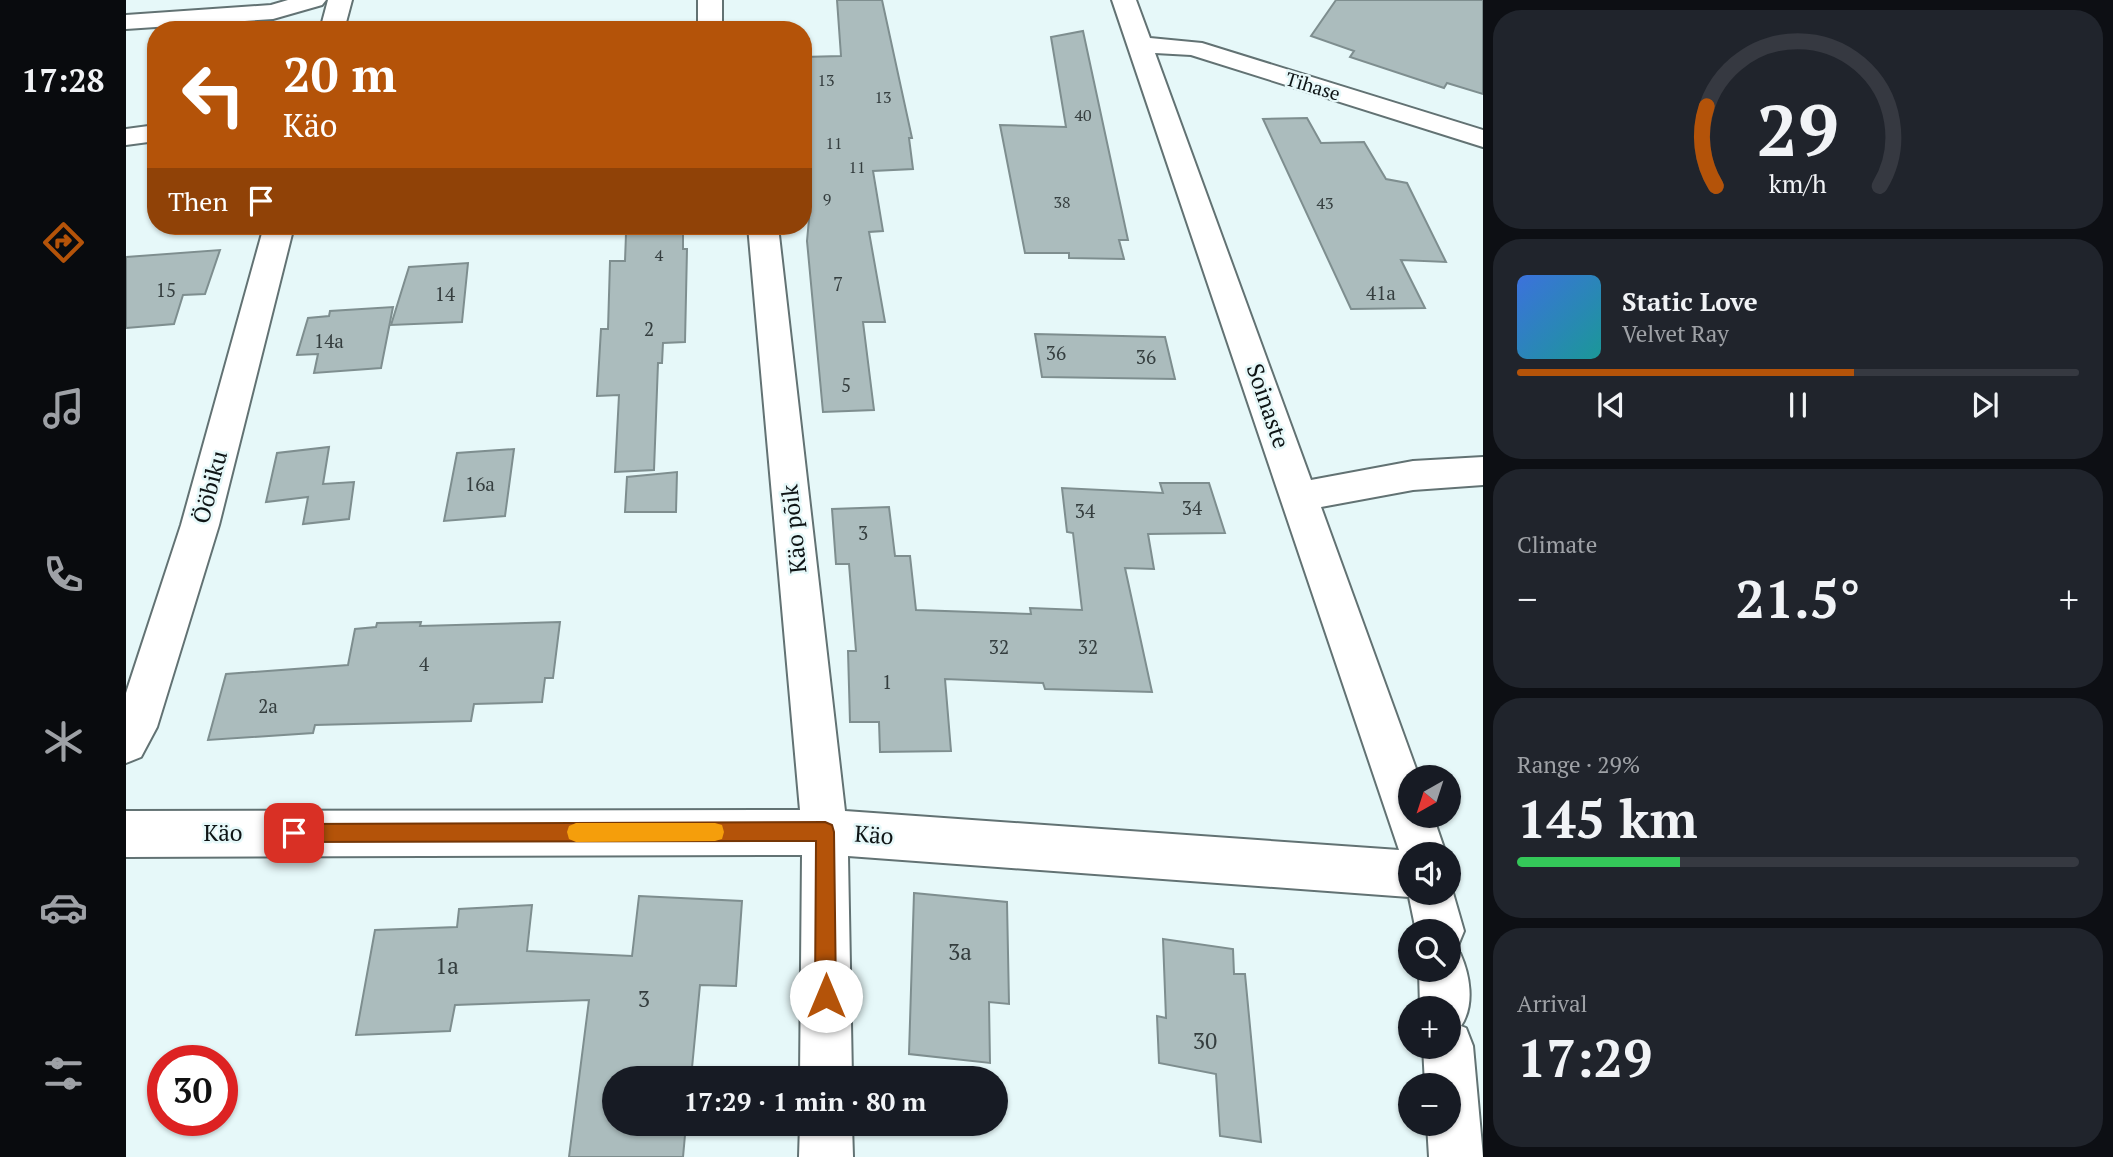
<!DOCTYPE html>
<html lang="en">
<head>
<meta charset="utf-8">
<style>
	:root { --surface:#171b24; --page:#20242c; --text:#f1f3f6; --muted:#9ea1a6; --line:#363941; --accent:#b45309 }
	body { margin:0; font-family:"PT Serif",serif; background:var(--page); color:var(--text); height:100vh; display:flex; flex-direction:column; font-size:26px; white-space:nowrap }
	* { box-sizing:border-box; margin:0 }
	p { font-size:23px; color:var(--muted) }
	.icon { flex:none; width:38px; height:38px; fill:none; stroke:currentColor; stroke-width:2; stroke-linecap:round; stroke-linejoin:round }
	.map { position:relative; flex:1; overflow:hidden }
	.side { display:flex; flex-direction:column; gap:10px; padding:10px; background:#0d0f14; width:630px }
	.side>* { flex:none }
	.guide { position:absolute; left:21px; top:21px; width:665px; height:214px; border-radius:28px; box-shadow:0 2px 5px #0004; background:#b45309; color:#fff; overflow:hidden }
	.needle { width:46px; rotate:219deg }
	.tools { position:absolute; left:1272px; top:765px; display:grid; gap:14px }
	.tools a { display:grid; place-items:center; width:63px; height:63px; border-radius:50%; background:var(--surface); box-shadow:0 2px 5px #0004; font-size:35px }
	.speed { position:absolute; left:21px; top:1045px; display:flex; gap:14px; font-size:35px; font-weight:700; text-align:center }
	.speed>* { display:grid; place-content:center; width:91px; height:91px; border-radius:50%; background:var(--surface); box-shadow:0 2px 5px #0004; line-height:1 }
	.speed .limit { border:10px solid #d22; background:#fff; color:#111 }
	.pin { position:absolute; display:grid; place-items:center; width:60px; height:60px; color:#fff; margin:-30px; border-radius:14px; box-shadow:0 4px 10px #0006 }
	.me { position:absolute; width:77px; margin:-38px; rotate:0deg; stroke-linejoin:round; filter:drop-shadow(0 0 5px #0008) }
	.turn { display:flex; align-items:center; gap:24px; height:147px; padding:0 21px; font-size:32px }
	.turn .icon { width:91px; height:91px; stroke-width:2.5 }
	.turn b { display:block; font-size:49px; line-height:60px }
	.then { display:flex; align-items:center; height:66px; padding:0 21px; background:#0003; gap:14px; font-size:26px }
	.big { font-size:52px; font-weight:700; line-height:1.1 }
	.side .widget { flex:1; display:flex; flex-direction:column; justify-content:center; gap:10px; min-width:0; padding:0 24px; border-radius:28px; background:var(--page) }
	.side .dial { align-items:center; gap:0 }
	.dial svg { height:182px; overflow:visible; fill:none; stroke:var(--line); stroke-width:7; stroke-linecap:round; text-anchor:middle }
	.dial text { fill:var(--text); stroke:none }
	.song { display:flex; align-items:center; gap:21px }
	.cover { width:84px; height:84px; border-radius:10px; background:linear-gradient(135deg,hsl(220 70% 55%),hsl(180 70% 35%)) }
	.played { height:7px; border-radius:4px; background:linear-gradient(90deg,var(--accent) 60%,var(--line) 60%) }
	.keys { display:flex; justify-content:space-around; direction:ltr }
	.heat { display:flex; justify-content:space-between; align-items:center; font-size:38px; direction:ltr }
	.charge { height:10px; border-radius:5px; background:linear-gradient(90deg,#34c759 29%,var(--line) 0) }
	.trip { position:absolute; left:476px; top:1066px; width:406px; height:70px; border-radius:35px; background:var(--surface); box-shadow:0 2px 5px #0004; font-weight:700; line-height:70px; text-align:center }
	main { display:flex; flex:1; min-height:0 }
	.dock { display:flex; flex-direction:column; width:126px; justify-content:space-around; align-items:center; background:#090b0e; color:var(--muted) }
	.dock .icon { width:49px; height:49px }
	.dock .active { color:var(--accent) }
	.dock b { font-size:32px; color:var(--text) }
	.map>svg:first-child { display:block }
	.building { fill:#abbcbd; stroke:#7e8e8f; stroke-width:2 }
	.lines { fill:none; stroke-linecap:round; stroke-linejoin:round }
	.minor-casing { stroke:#627273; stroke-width:4 }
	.minor { fill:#fff; fill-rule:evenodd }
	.route { fill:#b45309; stroke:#753606; stroke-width:2 }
	.slow { fill:#f59e0b }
	.labels { text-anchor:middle; stroke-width:5; stroke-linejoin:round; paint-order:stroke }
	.far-number-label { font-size:16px; fill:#353e3f }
	.far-street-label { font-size:19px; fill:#0e1415; stroke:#e6f8f9 }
	.number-label { font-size:19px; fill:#353e3f }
	.street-label { font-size:23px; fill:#0e1415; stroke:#e6f8f9 }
	.near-number-label { font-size:23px; fill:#353e3f }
</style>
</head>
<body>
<main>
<nav class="dock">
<b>17:28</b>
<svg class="icon active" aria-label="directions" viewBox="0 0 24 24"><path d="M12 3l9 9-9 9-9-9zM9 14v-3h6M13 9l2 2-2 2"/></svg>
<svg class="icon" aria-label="music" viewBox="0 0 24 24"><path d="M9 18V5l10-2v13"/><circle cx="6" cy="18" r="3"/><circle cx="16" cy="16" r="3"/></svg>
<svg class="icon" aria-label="phone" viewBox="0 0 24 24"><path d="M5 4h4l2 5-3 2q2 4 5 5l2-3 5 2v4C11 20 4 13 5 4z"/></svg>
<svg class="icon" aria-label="climate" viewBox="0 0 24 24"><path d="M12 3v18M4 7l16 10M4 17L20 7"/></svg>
<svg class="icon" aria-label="car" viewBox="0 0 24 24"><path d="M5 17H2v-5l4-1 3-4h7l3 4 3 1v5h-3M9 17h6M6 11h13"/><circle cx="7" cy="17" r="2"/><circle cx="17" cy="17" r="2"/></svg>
<svg class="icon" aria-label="filters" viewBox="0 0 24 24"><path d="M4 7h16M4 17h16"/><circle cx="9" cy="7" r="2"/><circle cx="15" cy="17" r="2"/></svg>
</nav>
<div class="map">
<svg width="1357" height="1157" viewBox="0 0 1357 1157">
	<rect width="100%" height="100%" fill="#e6f8f9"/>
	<g class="building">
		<polygon points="711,0 756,0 786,138 783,138 787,169 747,171 757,231 743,232 759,322 737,322 748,410 697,412 681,241 683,219 677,219 677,57 715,56"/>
		<polygon points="1210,0 1357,0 1357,94 1321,83 1318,88 1224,57 1228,51 1185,36"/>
		<polygon points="957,31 1002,240 993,240 998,259 943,258 943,253 899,253 874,125 940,127 925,37"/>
		<polygon points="1181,118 1195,143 1238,142 1260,179 1281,183 1320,262 1275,260 1299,308 1225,309 1137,119"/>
		<polygon points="557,230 557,249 561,249 559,342 537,343 536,363 532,363 528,470 489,472 493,395 471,396 475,329 482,329 484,261 499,261 500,234"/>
		<polygon points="94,250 79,294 57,295 48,324 0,328 0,257"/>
		<polygon points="342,263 336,322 265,325 283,267"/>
		<polygon points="267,307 255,368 188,373 192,354 171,355 182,318 203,316 204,311"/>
		<polygon points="909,334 1039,337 1049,379 916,377"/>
		<polygon points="203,447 197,484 228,482 223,519 177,524 182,497 140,502 151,453"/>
		<polygon points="388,449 379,516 318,521 331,453"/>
		<polygon points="551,472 550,512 499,512 501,477"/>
		<polygon points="1034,483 1083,483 1099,533 1022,534 1028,569 999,568 1026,692 919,689 917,683 819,679 825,751 754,752 753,722 724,722 722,651 730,651 723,564 710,564 706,509 763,507 769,556 784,556 790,610 905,614 904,608 956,610 947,533 941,532 936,488 1037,493"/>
		<polygon points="295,622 294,626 434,622 427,678 419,678 416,702 348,704 345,721 189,725 187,733 82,740 100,674 222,665 229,629 250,627 251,623"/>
		<polygon points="788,893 881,902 883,1004 863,1002 864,1063 783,1054"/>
		<polygon points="513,896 616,901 610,986 574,985 565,1078 488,1078 488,1124 560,1124 557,1157 443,1157 463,1000 329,1005 324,1031 230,1035 249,930 331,927 333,909 406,905 401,951 506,956"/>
		<polygon points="1037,939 1107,949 1108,974 1119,974 1135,1142 1094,1136 1090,1074 1033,1063 1031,1016 1040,1018"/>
	</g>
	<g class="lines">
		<defs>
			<g id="minor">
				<polygon points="162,0 200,0 196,5 147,19 0,29 0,15 145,5"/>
				<polygon points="202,0 226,0 218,30 194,30"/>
				<rect x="572" y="0" width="24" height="30"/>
				<path d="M986,0h24l14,38 52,5 281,87v17l-292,-92 -36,-2 156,427 102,-19 70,-4v28l-70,5 -92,17 98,270h-9v39h23l13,38h-36v38h39v-13l15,52 -7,17 -5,2 8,3c10,22 15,52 1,73l5,2 7,18 10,111h-54l-2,-33h22v-39h-24l-2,-39h26v-38h-29l-1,-38h30v-39h-33l-7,-34 -561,-41 4,222h-52l2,-223 -676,2v-46l674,-1 -52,-584h30l67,585 554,39z"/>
				<polygon points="30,125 30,141 0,145 0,129"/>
				<polygon points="138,226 168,226 93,525 31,727 15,757 0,763 0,693 55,525"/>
				<polygon points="674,1124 726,1124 727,1157 673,1157"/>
			</g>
		</defs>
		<use href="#minor" class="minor-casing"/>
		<use href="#minor" class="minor"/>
	</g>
	<polygon class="route" points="699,822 706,825 708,832 710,996 707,1003 700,1006 692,1003 689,996 690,841 168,842 161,840 159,833 161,827 168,824"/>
	<polygon class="slow" points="450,823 589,823 596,825 598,832 596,839 589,841 450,842 443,839 441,832 443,826"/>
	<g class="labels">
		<g class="far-number-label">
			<text x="700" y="86">13</text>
			<text x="757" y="103">13</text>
			<text x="957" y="121">40</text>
			<text x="708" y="149">11</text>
			<text x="731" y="173">11</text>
			<text x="701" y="205">9</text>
			<text x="936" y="208">38</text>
			<text x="1199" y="209">43</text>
			<text x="533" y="261">4</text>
		</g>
		<g class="far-street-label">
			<text transform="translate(1187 86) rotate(17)" y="7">Tihase</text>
		</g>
		<g class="number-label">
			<text x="712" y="291">7</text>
			<text x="40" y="297">15</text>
			<text x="1255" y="300">41a</text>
			<text x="319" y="301">14</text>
			<text x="523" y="336">2</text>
			<text x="203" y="348">14a</text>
			<text x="930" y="360">36</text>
			<text x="1020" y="364">36</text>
			<text x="720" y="392">5</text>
			<text x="354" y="491">16a</text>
			<text x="1066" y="515">34</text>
			<text x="959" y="518">34</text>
			<text x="737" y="540">3</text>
			<text x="873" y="654">32</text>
			<text x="962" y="654">32</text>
			<text x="298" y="671">4</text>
			<text x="761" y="689">1</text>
			<text x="142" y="713">2a</text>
		</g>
		<g class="street-label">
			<text transform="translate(1142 406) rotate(71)" y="8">Soinaste</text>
			<text transform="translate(84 487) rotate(-75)" y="8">Ööbiku</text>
			<text transform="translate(668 529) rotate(-96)" y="8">Käo põik</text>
			<text x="97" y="841">Käo</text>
			<text transform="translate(748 835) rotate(4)" y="8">Käo</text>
		</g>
		<g class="near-number-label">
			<text x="834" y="960">3a</text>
			<text x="321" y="974">1a</text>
			<text x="518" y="1007">3</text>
			<text x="1079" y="1049">30</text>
		</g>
	</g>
</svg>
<div class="tools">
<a><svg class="needle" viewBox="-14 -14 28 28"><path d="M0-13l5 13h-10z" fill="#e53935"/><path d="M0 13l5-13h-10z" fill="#9ea1a6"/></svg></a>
<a><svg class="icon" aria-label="sound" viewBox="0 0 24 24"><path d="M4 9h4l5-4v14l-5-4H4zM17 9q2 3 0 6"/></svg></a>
<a><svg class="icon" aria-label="search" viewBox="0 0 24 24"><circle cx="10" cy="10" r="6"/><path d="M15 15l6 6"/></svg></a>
<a>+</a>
<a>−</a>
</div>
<div class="speed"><div class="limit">30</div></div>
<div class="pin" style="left:168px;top:833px;background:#d93025"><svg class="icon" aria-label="arrive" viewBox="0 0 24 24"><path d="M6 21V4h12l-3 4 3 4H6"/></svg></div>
<svg class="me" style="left:700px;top:996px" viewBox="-20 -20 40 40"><circle r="19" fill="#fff"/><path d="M0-13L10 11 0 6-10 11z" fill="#b45309"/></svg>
<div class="trip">17:29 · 1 min · 80 m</div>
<div class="guide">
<div class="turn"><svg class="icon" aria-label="left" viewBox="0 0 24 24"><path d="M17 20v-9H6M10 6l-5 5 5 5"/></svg><div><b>20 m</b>Käo</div></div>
<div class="then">Then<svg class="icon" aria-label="arrive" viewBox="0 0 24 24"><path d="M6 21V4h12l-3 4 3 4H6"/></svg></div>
</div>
</div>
<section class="side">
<div class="widget dial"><svg viewBox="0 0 100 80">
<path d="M14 69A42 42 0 1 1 86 69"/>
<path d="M14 69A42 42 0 0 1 10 34" stroke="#b45309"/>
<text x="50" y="56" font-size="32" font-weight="700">29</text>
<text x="50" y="72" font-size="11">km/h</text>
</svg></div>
<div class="widget">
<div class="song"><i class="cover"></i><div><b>Static Love</b><p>Velvet Ray</p></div></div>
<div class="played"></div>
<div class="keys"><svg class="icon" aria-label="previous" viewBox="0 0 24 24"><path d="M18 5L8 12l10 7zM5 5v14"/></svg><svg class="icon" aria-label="pause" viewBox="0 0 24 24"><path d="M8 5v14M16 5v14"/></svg><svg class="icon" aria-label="next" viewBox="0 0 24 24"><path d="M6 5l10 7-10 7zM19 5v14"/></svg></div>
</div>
<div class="widget"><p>Climate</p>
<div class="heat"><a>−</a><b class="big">21.5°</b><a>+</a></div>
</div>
<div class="widget"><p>Range · 29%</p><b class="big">145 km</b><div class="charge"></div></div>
<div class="widget"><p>Arrival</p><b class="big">17:29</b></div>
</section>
</main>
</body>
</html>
